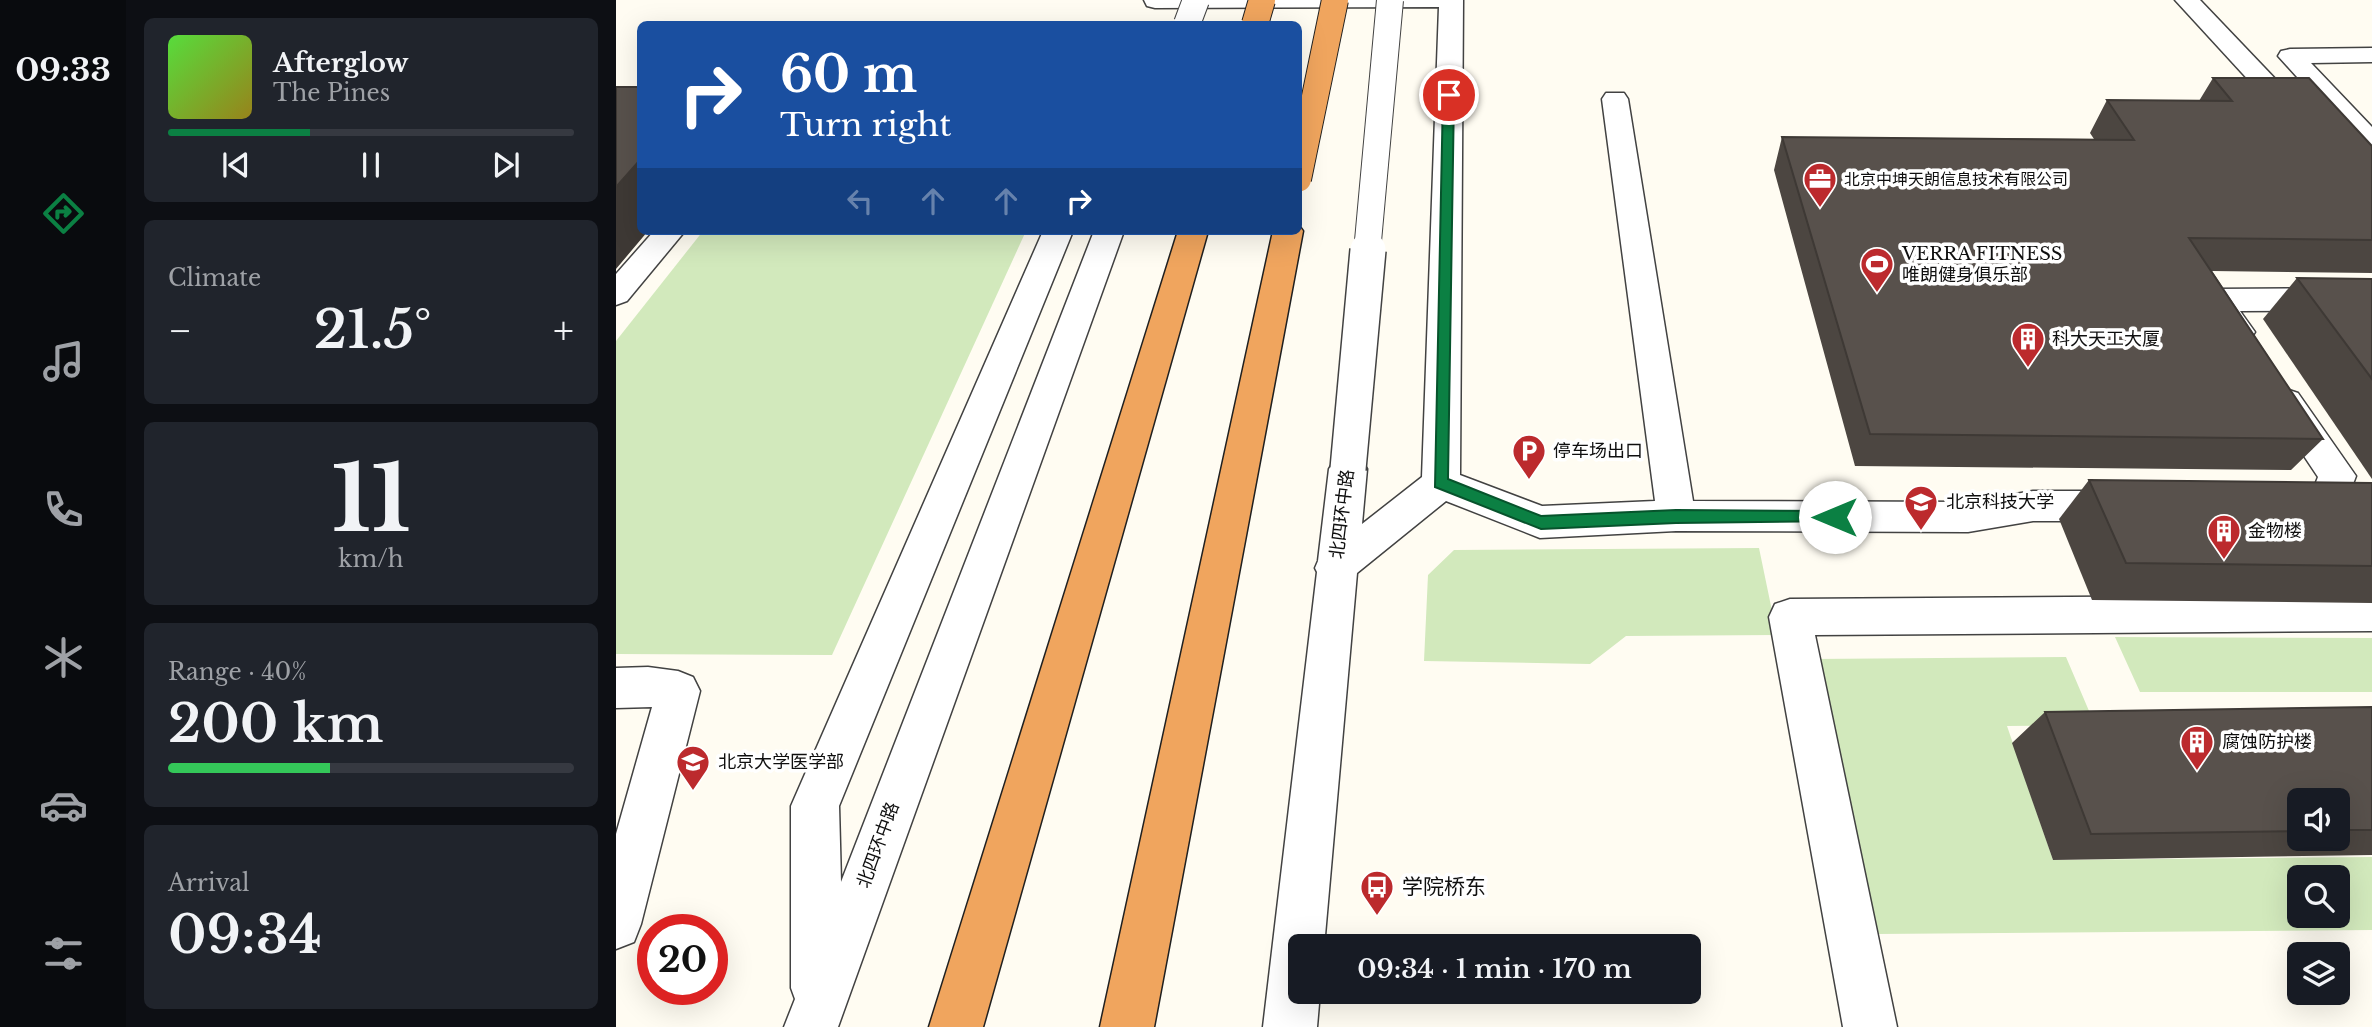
<!DOCTYPE html>
<html lang="en">
<head>
<meta charset="utf-8">
<style>
	:root { --surface:#171b24; --page:#20242c; --text:#f1f3f6; --muted:#9ea1a6; --line:#363941; --accent:#0b8043 }
	body { margin:0; font-family:"Libre Baskerville","Noto Sans SC",serif; background:var(--page); color:var(--text); height:100vh; display:flex; flex-direction:column; font-size:26px; white-space:nowrap }
	* { box-sizing:border-box; margin:0 }
	p { font-size:23px; color:var(--muted) }
	.icon { flex:none; width:38px; height:38px; fill:none; stroke:currentColor; stroke-width:2; stroke-linecap:round; stroke-linejoin:round }
	.map { position:relative; flex:1; overflow:hidden }
	.side { display:flex; flex-direction:column; gap:18px; padding:18px; background:#0d0f14; width:490px }
	.side>* { flex:none }
	.guide { position:absolute; left:21px; top:21px; width:665px; height:214px; border-radius:10px; box-shadow:0 7px 28px #0002; background:#1a4fa0; color:#fff; overflow:hidden }
	.buttons { position:absolute; left:1671px; top:788px; display:grid; gap:14px }
	.buttons a { display:grid; place-items:center; width:63px; height:63px; border-radius:10px; background:var(--surface); box-shadow:0 7px 28px #0002; font-size:35px }
	.speed { position:absolute; left:21px; top:914px; display:flex; gap:14px; font-size:35px; font-weight:700; text-align:center }
	.speed>* { display:grid; place-content:center; width:91px; height:91px; border-radius:50%; background:var(--surface); box-shadow:0 7px 28px #0002; line-height:1 }
	.speed .limit { border:10px solid #d22; background:#fff; color:#111 }
	.pin { position:absolute; display:grid; place-items:center; width:60px; height:60px; color:#fff; margin:-30px; border:4px solid #fff; border-radius:50%; box-shadow:0 2px 7px #0007 }
	.me { position:absolute; width:77px; margin:-38px; rotate:270deg; stroke-linejoin:round; filter:drop-shadow(0 0 5px #0008) }
	.turn { display:flex; align-items:center; gap:24px; height:147px; padding:0 28px; font-size:32px }
	.turn .icon { width:91px; height:91px; stroke-width:2.5 }
	.turn b { display:block; font-size:49px; line-height:60px }
	.lanes { display:flex; align-items:center; height:66px; padding:0 28px; background:#0003; justify-content:center; gap:35px; direction:ltr }
	.lanes .off { opacity:.35 }
	.big { font-size:52px; font-weight:600; line-height:1.1 }
	.side .card { flex:1; display:flex; flex-direction:column; justify-content:center; gap:10px; min-width:0; padding:0 24px; border-radius:10px; background:var(--page) }
	.side .dial { align-items:center; gap:0 }
	.dial b { font-size:91px; line-height:1 }
	.song { display:flex; align-items:center; gap:21px }
	.cover { width:84px; height:84px; border-radius:10px; background:linear-gradient(135deg,hsl(110 70% 55%),hsl(50 70% 35%)) }
	.played { height:7px; border-radius:4px; background:linear-gradient(90deg,var(--accent) 35%,var(--line) 35%) }
	.keys { display:flex; justify-content:space-around; direction:ltr }
	.heat { display:flex; justify-content:space-between; align-items:center; font-size:38px; direction:ltr }
	.charge { height:10px; border-radius:5px; background:linear-gradient(90deg,#34c759 40%,var(--line) 0) }
	.trip { position:absolute; left:672px; top:934px; width:413px; height:70px; border-radius:10px; background:var(--surface); box-shadow:0 7px 28px #0002; font-weight:600; line-height:70px; text-align:center }
	main { display:flex; flex:1; min-height:0 }
	.dock { display:flex; flex-direction:column; width:126px; justify-content:space-around; align-items:center; background:#090b0e; color:var(--muted) }
	.dock .icon { width:49px; height:49px }
	.dock .selected { color:var(--accent) }
	.dock b { font-size:32px; color:var(--text) }
	.map>svg:first-child { display:block }
	.green { fill:#d2e9bc; fill-rule:evenodd }
	.lines { fill:none; stroke-linecap:round; stroke-linejoin:round }
	.minor-casing { stroke:#424242; stroke-width:3 }
	.highway-casing { stroke:#202020; stroke-width:3 }
	.minor { fill:#fff; fill-rule:evenodd }
	.highway { fill:#f0a55e; fill-rule:evenodd }
	.minor-bridge-far1-casing { stroke:#424242; stroke-width:28; stroke-linecap:butt }
	.minor-bridge-casing { stroke:#424242; stroke-width:38; stroke-linecap:butt }
	.highway-bridge-casing { stroke:#202020; stroke-width:28; stroke-linecap:butt }
	.minor-bridge-far1 { stroke:#fff; stroke-width:26 }
	.minor-bridge { stroke:#fff; stroke-width:35 }
	.highway-bridge { stroke:#f0a55e; stroke-width:26 }
	.wall { fill:#4c4641; fill-rule:evenodd }
	.shaded-wall { fill:#3e3935 }
	.building { fill:#58514c; stroke:#3e3935; stroke-width:2 }
	.route { fill:#0b8043; stroke:#07532c; stroke-width:2 }
	.labels { text-anchor:middle; stroke-width:7; stroke-linejoin:round; paint-order:stroke }
	.far-poi-label { font-size:16px; fill:#0f0f0f; stroke:#fff; text-anchor:start }
	.poi-label { font-size:18px; fill:#0f0f0f; stroke:#fff; text-anchor:start }
	.street-label { font-size:18px; fill:#0f0f0f; stroke:#fff }
	.near-poi-label { font-size:21px; fill:#0f0f0f; stroke:#fff; text-anchor:start }
</style>
</head>
<body>
<main>
<nav class="dock">
<b>09:33</b>
<svg class="icon selected" aria-label="directions" viewBox="0 0 24 24"><path d="M12 3l9 9-9 9-9-9zM9 14v-3h6M13 9l2 2-2 2"/></svg>
<svg class="icon" aria-label="music" viewBox="0 0 24 24"><path d="M9 18V5l10-2v13"/><circle cx="6" cy="18" r="3"/><circle cx="16" cy="16" r="3"/></svg>
<svg class="icon" aria-label="phone" viewBox="0 0 24 24"><path d="M5 4h4l2 5-3 2q2 4 5 5l2-3 5 2v4C11 20 4 13 5 4z"/></svg>
<svg class="icon" aria-label="climate" viewBox="0 0 24 24"><path d="M12 3v18M4 7l16 10M4 17L20 7"/></svg>
<svg class="icon" aria-label="car" viewBox="0 0 24 24"><path d="M5 17H2v-5l4-1 3-4h7l3 4 3 1v5h-3M9 17h6M6 11h13"/><circle cx="7" cy="17" r="2"/><circle cx="17" cy="17" r="2"/></svg>
<svg class="icon" aria-label="filters" viewBox="0 0 24 24"><path d="M4 7h16M4 17h16"/><circle cx="9" cy="7" r="2"/><circle cx="15" cy="17" r="2"/></svg>
</nav>
<section class="side">
<div class="card">
<div class="song"><i class="cover"></i><div><b>Afterglow</b><p>The Pines</p></div></div>
<div class="played"></div>
<div class="keys"><svg class="icon" aria-label="previous" viewBox="0 0 24 24"><path d="M18 5L8 12l10 7zM5 5v14"/></svg><svg class="icon" aria-label="pause" viewBox="0 0 24 24"><path d="M8 5v14M16 5v14"/></svg><svg class="icon" aria-label="next" viewBox="0 0 24 24"><path d="M6 5l10 7-10 7zM19 5v14"/></svg></div>
</div>
<div class="card"><p>Climate</p>
<div class="heat"><a>−</a><b class="big">21.5°</b><a>+</a></div>
</div>
<div class="card dial"><b>11</b><p>km/h</p></div>
<div class="card"><p>Range · 40%</p><b class="big">200 km</b><div class="charge"></div></div>
<div class="card"><p>Arrival</p><b class="big">09:34</b></div>
</section>
<div class="map">
<svg width="1756" height="1027" viewBox="0 0 1756 1027">
	<rect width="100%" height="100%" fill="#fffcf2"/>
	<g class="green">
		<polygon points="87,231 410,231 216,655 0,654 0,341"/>
		<polygon points="1143,548 1161,635 1010,636 974,664 808,661 812,575 838,550"/>
		<polygon points="1499,637 1756,638 1756,692 1524,692"/>
		<path d="M1450,657l29,68 -88,1 46,134 319,-3v73l-495,4 -64,-275zM1684,877h38v38h-38z"/>
	</g>
	<g class="lines">
		<defs>
			<g id="minor">
				<polygon points="528,0 847,0 844,475 926,506 1039,501 986,99 990,93 1008,93 1012,99 1077,501 1352,502 1417,491 1503,491 1517,495 1522,506 1517,517 1503,521 1417,521 1352,532 1060,531 924,538 830,501 741,573 708,947 684,947 684,992 704,992 701,1027 647,1027 701,572 699,568 702,561 713,469 719,459 732,455 745,459 751,469 746,524 806,477 823,7 539,8 531,6"/>
				<polygon points="1559,0 1584,0 1689,110 1693,116 1689,122 1671,122"/>
				<polygon points="1756,48 1756,62 1695,63 1756,127 1756,151 1746,149 1662,56 1665,51 1674,49"/>
				<polygon points="38,231 69,231 11,301 0,305 0,274"/>
				<polygon points="427,231 457,231 223,806 225,882 478,231 508,231 222,1027 168,1027 179,999 175,988 175,806"/>
				<polygon points="1756,288 1756,310 1624,311 1639,332 1634,340 1622,343 1610,340 1584,300 1589,292 1600,289"/>
				<path d="M1670,389l12,4 58,83 -15,40c-19,6 -37,6 -56,0l-5,-11 5,-11 28,-4 5,-13 -50,-75 6,-9z"/>
				<polygon points="1756,595 1756,631 1199,635 1281,1027 1227,1027 1153,617 1159,604 1174,599"/>
				<polygon points="32,667 62,671 77,677 84,691 25,924 18,942 0,949 0,834 36,707 0,708 0,668"/>
			</g>
			<g id="highway">
				<polygon points="682,224 687,231 538,1027 484,1027 657,231 682,231"/>
				<polygon points="562,231 592,231 367,1027 313,1027"/>
			</g>
		</defs>
		<use href="#minor" class="minor-casing"/>
		<use href="#highway" class="highway-casing"/>
		<use href="#minor" class="minor"/>
		<use href="#highway" class="highway"/>
		<defs>
			<g id="minor-bridge-far1">
				<polyline points="571,24 580,0"/>
				<polyline points="751,252 774,0"/>
			</g>
			<polyline id="minor-bridge" points="732,469 752,250"/>
			<g id="highway-bridge">
				<polyline points="639,24 646,0"/>
				<polyline points="682,179 719,0"/>
			</g>
		</defs>
		<use href="#minor-bridge-far1" class="minor-bridge-far1-casing"/>
		<use href="#minor-bridge" class="minor-bridge-casing"/>
		<use href="#highway-bridge" class="highway-bridge-casing"/>
		<use href="#minor-bridge-far1" class="minor-bridge-far1"/>
		<use href="#minor-bridge" class="minor-bridge"/>
		<use href="#highway-bridge" class="highway-bridge"/>
	</g>
	<g class="wall">
		<polygon points="1597,78 1756,146 1756,273 1596,271 1707,439 1675,470 1239,466 1158,170 1166,137 1478,139 1474,133 1491,100 1583,101"/>
		<polygon points="1681,278 1756,279 1756,479 1647,319"/>
		<polygon points="1473,480 1756,483 1756,603 1476,600 1443,519"/>
		<path d="M1756,707v148l-319,5 -41,-117 33,-31zM1684,800h38v38h-38z"/>
	</g>
	<polygon class="shaded-wall" points="24,160 24,231 32,231 0,269 0,187"/>
	<g class="building">
		<polygon points="1597,78 1693,78 1756,146 1756,240 1573,238 1707,439 1254,434 1166,137 1518,140 1491,100 1616,101"/>
		<polygon points="0,87 24,87 24,160 0,187"/>
		<polygon points="1681,278 1756,279 1756,379"/>
		<polygon points="1473,480 1756,483 1756,566 1510,563"/>
		<polygon points="1756,707 1756,830 1722,830 1722,800 1684,800 1684,831 1475,834 1429,712"/>
	</g>
	<polygon class="route" points="833,91 838,95 832,479 925,516 1060,510 1219,511 1227,517 1225,521 1060,523 925,529 819,487 827,95"/>
	<defs>
		<symbol id="office-pin" viewBox="-11 -11 22 30"><path d="M0 17L-7.5 6A9.5 9.5 0 1 1 7.5 6Z" fill="#bc2a2d" stroke="#fff"/><path d="M-6-3h4V-5.5h4V-3h4V5H-6ZM-1-4.5V-3h2v-1.5ZM-6 0V1H6V0Z" fill="#fff"/></symbol>
		<symbol id="stadium-pin" viewBox="-11 -11 22 30"><path d="M0 17L-7.5 6A9.5 9.5 0 1 1 7.5 6Z" fill="#bc2a2d" stroke="#fff"/><path d="M0-5a6.5 5 0 1 0 0 10a6.5 5 0 1 0 0-10ZM-3.5-1.8h7v3.6h-7Z" fill="#fff"/></symbol>
		<symbol id="building-pin" viewBox="-11 -11 22 30"><path d="M0 17L-7.5 6A9.5 9.5 0 1 1 7.5 6Z" fill="#bc2a2d" stroke="#fff"/><path d="M-4-6H4V6H1V3H-1V6H-4ZM-2.5-4.3h1.7v1.8h-1.7ZM.8-4.3h1.7v1.8H.8ZM-2.5-1h1.7V.8h-1.7ZM.8-1h1.7V.8H.8Z" fill="#fff"/></symbol>
		<symbol id="parking-pin" viewBox="-11 -11 22 30"><path d="M0 17L-7.5 6A9.5 9.5 0 1 1 7.5 6Z" fill="#bc2a2d" stroke="#fff"/><path d="M-3.5-5.5H1a3.5 3.5 0 0 1 0 7H-1V5.5H-3.5ZM-1-3.4V-.6H.8a1.4 1.4 0 0 0 0-2.8Z" fill="#fff"/></symbol>
		<symbol id="university-pin" viewBox="-11 -11 22 30"><path d="M0 17L-7.5 6A9.5 9.5 0 1 1 7.5 6Z" fill="#bc2a2d" stroke="#fff"/><path d="M0-5L7-2L0 1L-7-2ZM-4 1L0 2.5L4 1V4Q0 6-4 4Z" fill="#fff"/></symbol>
		<symbol id="bus-pin" viewBox="-11 -11 22 30"><path d="M0 17L-7.5 6A9.5 9.5 0 1 1 7.5 6Z" fill="#bc2a2d" stroke="#fff"/><path d="M-5-6H5V4H4V6H2V4H-2V6H-4V4H-5ZM-3.5-4V0h7V-4ZM-3.5 1.2v1.5H-2V1.2ZM2 1.2v1.5H3.5V1.2Z" fill="#fff"/></symbol>
	</defs>
	<g fill-rule="evenodd">
		<use href="#office-pin" x="1185" y="160" width="38" height="52"/>
		<use href="#stadium-pin" x="1242" y="245" width="38" height="52"/>
		<use href="#building-pin" x="1393" y="320" width="38" height="52"/>
		<use href="#parking-pin" x="894" y="432" width="38" height="52"/>
		<use href="#university-pin" x="1286" y="483" width="38" height="52"/>
		<use href="#building-pin" x="1589" y="512" width="38" height="52"/>
		<use href="#building-pin" x="1562" y="723" width="38" height="52"/>
		<use href="#university-pin" x="58" y="743" width="38" height="52"/>
		<use href="#bus-pin" x="742" y="868" width="38" height="52"/>
	</g>
	<g class="labels">
		<g class="far-poi-label">
			<text x="1228" y="185">北京中坤天朗信息技术有限公司</text>
		</g>
		<g class="poi-label">
			<text x="1286" y="260">VERRA FITNESS<tspan x="1286" dy="21">唯朗健身俱乐部</tspan></text>
			<text x="1436" y="345">科大天工大厦</text>
			<text x="937" y="457">停车场出口</text>
			<text x="1330" y="508">北京科技大学</text>
			<text x="1632" y="537">金物楼</text>
			<text x="1606" y="748">腐蚀防护楼</text>
			<text x="102" y="768">北京大学医学部</text>
		</g>
		<g class="street-label">
			<text transform="translate(726 514) rotate(-83)" y="6">北四环中路</text>
			<text transform="translate(262 845) rotate(-70)" y="6">北四环中路</text>
		</g>
		<g class="near-poi-label">
			<text x="786" y="894">学院桥东</text>
		</g>
	</g>
</svg>
<div class="buttons">
<a><svg class="icon" aria-label="sound" viewBox="0 0 24 24"><path d="M4 9h4l5-4v14l-5-4H4zM17 9q2 3 0 6"/></svg></a>
<a><svg class="icon" aria-label="search" viewBox="0 0 24 24"><circle cx="10" cy="10" r="6"/><path d="M15 15l6 6"/></svg></a>
<a><svg class="icon" aria-label="layers" viewBox="0 0 24 24"><path d="M12 4l9 5-9 5-9-5zM3 14l9 5 9-5"/></svg></a>
</div>
<div class="speed"><div class="limit">20</div></div>
<div class="pin" style="left:833px;top:95px;background:#d93025"><svg class="icon" aria-label="arrive" viewBox="0 0 24 24"><path d="M6 21V4h12l-3 4 3 4H6"/></svg></div>
<svg class="me" style="left:1219px;top:517px" viewBox="-20 -20 40 40"><circle r="19" fill="#fff"/><path d="M0-13L10 11 0 6-10 11z" fill="#0b8043"/></svg>
<div class="trip">09:34 · 1 min · 170 m</div>
<div class="guide">
<div class="turn"><svg class="icon" aria-label="right" viewBox="0 0 24 24"><path d="M7 20v-9h11M14 6l5 5-5 5"/></svg><div><b>60 m</b>Turn right</div></div>
<div class="lanes"><svg class="icon off" aria-label="left" viewBox="0 0 24 24"><path d="M17 20v-9H6M10 6l-5 5 5 5"/></svg><svg class="icon off" aria-label="ahead" viewBox="0 0 24 24"><path d="M12 20V5M6 11l6-6 6 6"/></svg><svg class="icon off" aria-label="ahead" viewBox="0 0 24 24"><path d="M12 20V5M6 11l6-6 6 6"/></svg><svg class="icon" aria-label="right" viewBox="0 0 24 24"><path d="M7 20v-9h11M14 6l5 5-5 5"/></svg></div>
</div>
</div>
</main>
</body>
</html>
